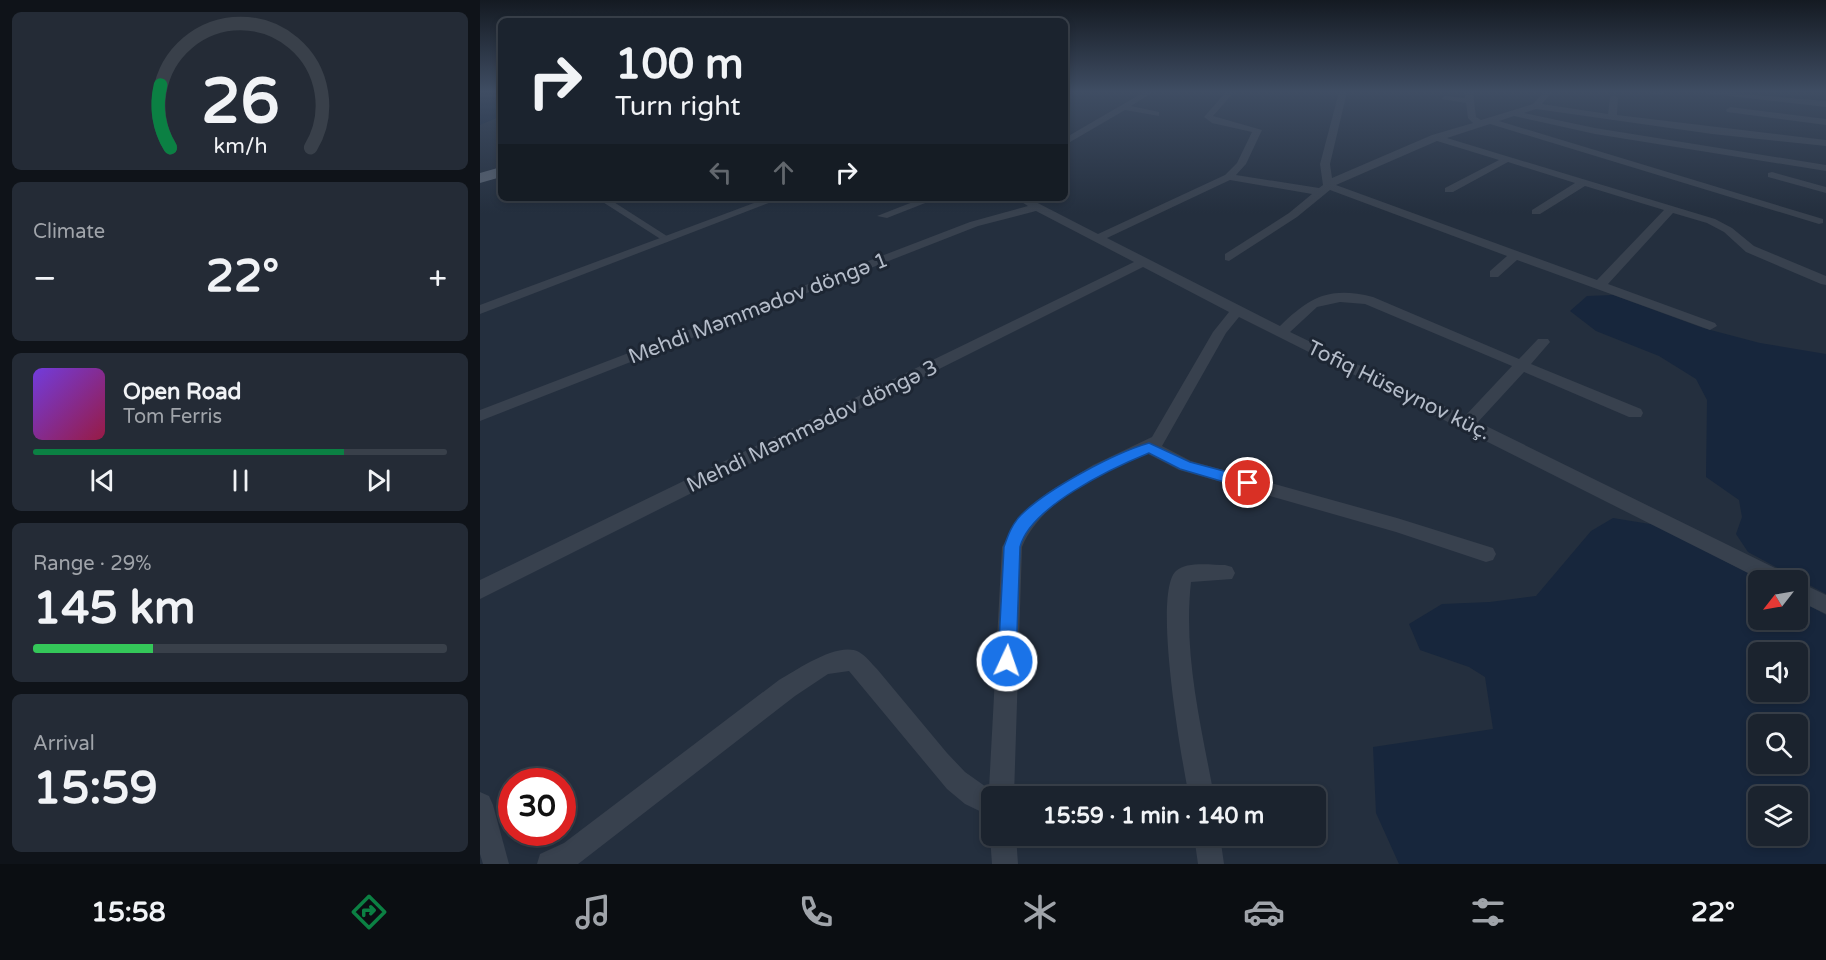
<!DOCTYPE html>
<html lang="en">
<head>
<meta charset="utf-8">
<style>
	:root { --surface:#1b232e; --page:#242b36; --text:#f1f3f6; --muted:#a0a4aa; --line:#39404a; --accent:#0b8043 }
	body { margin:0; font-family:"Varela Round",sans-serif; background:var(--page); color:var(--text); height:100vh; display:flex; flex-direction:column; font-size:22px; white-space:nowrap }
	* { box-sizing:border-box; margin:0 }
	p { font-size:20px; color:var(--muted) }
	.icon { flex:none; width:33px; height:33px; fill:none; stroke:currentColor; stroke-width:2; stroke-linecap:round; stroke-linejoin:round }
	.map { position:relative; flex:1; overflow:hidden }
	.side { display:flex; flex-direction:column; gap:12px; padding:12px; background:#0f1319; width:480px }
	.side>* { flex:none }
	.hud { position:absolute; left:18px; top:18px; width:570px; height:183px; border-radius:9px; box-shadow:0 3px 9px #0003,0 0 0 2px var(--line); background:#1b232e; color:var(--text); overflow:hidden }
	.needle { width:39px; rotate:239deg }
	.buttons { position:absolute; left:1268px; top:570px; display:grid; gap:12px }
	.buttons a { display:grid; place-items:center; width:60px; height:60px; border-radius:9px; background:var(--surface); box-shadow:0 3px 9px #0003,0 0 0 2px var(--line); font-size:30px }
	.speed { position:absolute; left:18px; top:768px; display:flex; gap:12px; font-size:30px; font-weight:700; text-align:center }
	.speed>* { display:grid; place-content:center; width:78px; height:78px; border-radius:50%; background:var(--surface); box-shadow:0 3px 9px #0003,0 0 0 2px var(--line); line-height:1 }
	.speed .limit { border:9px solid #d22; background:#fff; color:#111 }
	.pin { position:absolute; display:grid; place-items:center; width:51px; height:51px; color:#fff; margin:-26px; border:3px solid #fff; border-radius:50%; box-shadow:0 2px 6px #0007 }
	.me { position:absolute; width:66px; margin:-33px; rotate:3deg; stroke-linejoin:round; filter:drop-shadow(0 0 4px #0008) }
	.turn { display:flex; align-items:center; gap:21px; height:126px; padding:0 18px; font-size:27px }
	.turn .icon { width:78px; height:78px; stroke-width:2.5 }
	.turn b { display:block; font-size:42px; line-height:51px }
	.lanes { display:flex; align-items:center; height:57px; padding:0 18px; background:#0003; justify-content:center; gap:30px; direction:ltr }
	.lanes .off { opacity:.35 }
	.big { font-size:45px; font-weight:700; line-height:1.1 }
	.side .tile { flex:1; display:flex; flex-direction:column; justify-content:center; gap:9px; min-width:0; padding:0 21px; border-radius:9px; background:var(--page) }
	.side .dial { align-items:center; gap:0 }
	.dial svg { height:156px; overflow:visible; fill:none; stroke:var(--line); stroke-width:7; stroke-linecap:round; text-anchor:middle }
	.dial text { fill:var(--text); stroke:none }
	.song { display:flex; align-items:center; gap:18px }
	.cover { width:72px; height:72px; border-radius:9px; background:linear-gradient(135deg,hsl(260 70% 55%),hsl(340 70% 35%)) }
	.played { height:6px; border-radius:3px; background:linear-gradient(90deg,var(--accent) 75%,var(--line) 75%) }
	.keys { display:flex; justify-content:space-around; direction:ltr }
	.heat { display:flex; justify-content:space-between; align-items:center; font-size:33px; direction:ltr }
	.charge { height:9px; border-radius:4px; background:linear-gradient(90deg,#34c759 29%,var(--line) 0) }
	.trip { position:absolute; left:501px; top:786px; width:345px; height:60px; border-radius:9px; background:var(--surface); box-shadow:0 3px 9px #0003,0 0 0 2px var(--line); font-weight:700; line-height:60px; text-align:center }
	.tab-bar { display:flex; height:96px; justify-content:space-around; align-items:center; background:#0b0e12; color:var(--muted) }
	.tab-bar .icon { width:42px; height:42px }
	.tab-bar .selected { color:var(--accent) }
	.tab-bar b { font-size:27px; color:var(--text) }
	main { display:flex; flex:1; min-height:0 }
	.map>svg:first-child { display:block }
	.water { fill:#17263c; fill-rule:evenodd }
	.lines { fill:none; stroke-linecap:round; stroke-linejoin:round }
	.lane { stroke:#38414e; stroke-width:6 }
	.street { fill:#38414e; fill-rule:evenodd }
	.primary { fill:#56606e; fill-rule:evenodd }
	.route { fill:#1a73e8; stroke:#114b97; stroke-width:1.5 }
	.labels { text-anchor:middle; stroke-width:6; stroke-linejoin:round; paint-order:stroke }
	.street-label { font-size:21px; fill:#b4bcc9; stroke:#1d2633 }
</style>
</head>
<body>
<main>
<section class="side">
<div class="tile dial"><svg viewBox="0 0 100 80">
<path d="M14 69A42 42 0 1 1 86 69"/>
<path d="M14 69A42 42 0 0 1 9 37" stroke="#0b8043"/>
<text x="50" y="56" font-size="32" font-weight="700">26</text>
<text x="50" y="72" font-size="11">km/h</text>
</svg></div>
<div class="tile"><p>Climate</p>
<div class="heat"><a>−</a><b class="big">22°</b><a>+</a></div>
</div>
<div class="tile">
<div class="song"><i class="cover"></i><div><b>Open Road</b><p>Tom Ferris</p></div></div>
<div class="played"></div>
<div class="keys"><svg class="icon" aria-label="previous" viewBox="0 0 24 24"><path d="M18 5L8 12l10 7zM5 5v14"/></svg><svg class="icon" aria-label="pause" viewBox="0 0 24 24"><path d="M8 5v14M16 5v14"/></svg><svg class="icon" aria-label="next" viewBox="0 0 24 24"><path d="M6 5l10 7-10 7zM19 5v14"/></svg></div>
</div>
<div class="tile"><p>Range · 29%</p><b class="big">145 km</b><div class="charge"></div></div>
<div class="tile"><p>Arrival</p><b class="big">15:59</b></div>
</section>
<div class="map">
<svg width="1346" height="864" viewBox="0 0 1346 864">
	<rect width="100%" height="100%" fill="#242f3e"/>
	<g class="water">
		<polygon points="0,92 21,92 21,116 0,125"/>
		<polygon points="1133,295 1223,328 1280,343 1346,354 1346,594 1268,552 1256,534 1262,517 1259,500 1226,477 1227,400 1216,379 1179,356 1116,331 1090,311 1107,296"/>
		<path d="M1133,518l43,7 105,55h-3v40h39v-21l29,16v249h-427l-23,-51 -3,-66 120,-18 -8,-52 -16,-10 -49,-17 -11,-26 33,-20 48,-2 46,-6 55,-65zM1278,652h39v40h-39zM1278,724h39v40h-39zM1278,796h39v40h-39z"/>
	</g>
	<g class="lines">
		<polyline class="lane" points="122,198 186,239"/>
		<g class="street">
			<polygon points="664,92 673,92 651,106 679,112 679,116 645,110 585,145 585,138"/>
			<path d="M746,92h8l-21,24 49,14 -16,34 -10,11 83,13 4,-3 -3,-21 19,-72h8l-17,72 2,14 100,-43 41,-12 -5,-5 -2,-15 -25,-4 4,-3 20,2v-6h8l3,25 5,3 52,-16 11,-12h8l-10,12 66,10 2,-16 4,-3 4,3 -1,17 209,25v6l-114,-12 -176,-25 -12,4 71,15 231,37v6l-231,-37 -81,-18 -15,5 324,98v4l-4,1 -329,-100 -43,14 268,81 17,9 22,18 72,30v9l-5,-1 -75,-32 -22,-20 -17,-9 -34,-10 -65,71 107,39 2,3 -7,4 -193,-70 -19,17h-8v-6l17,-15 -177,-66 -33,27 -68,44 -4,-1v-6l64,-41 23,-19 -82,-14 -123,58 173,88c30,-29 49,-40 93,-29l146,62 19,-20h10l2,3 -19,22 110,45 2,4 -2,4h-12l-105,-45 -46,50 309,152 3,6h-28l-523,-263 -13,16 -64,113 29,15 206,57 96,30 3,6 -3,6 -7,2 -90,-30 -217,-62 -31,-16c-44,18 -107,46 -126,93l-8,249h-22v21l-27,-13 -18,-15 -98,-118 -21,3 -33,22 -213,165 -4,3h-41l3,-10 24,-11 215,-163c18,-10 59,-39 80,-28 7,4 12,11 18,17l70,84 18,19 24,17 13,-242 18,-31 27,-23 46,-28 59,-28 61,-105 16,-20 -86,-45 -663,332v-19l654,-318 -98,-51 -58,15 -498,195v-11l490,-188 58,-16 -13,-8h13l70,36 127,-59 12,-12 15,-31 -40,-9 -8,-6zM957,141l62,19 -54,28v4h8l55,-30 67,21 -43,27v4h8l45,-28 79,24 -67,70 -261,-95zM860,302l25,2 147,62 -47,50 -175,-84 27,-25z"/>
			<polygon points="1164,92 1183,92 1184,93 1180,95"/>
			<polygon points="1215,92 1241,92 1346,101 1346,107"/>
			<polygon points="1250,107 1346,119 1346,125 1247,112 1246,110"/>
			<polygon points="1292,172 1346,187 1346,193 1288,177 1288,173"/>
			<polygon points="443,198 458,198 407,218 397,216"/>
			<polygon points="285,199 294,201 0,314 0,305"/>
			<path d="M745,565l7,2 3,6 -3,6 -41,3c-8,72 10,143 23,214h-25c-7,-34 -37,-203 -13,-225 10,-10 36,-6 49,-6z"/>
			<polygon points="1317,581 1346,595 1346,614 1317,600"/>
			<polygon points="0,792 9,796 13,805 29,864 3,864 0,854"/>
			<polygon points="512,832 512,836 536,836 538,864 512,864 510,836"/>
			<polygon points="714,836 740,836 744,864 718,864"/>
		</g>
		<polygon class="primary" points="21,167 21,177 0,183 0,173"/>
	</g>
	<linearGradient id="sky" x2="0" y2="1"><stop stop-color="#141a22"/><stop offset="0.43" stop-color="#3f4d63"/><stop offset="1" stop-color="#3f4d63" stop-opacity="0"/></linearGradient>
	<rect width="1346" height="213" fill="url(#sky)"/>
	<path class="route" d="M669,443l41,19 64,17 2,4 -8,6 -68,-20 -31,-16c-37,15 -119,54 -129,94l-4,114 -2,5 -7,3 -6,-3 -3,-5 6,-114c4,-12 8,-23 17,-32 26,-26 93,-62 128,-72z"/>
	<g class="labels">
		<g class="street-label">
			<text transform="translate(278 308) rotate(-21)" y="7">Mehdi Məmmədov döngə 1</text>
			<text transform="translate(919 390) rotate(26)" y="7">Tofiq Hüseynov küç.</text>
			<text transform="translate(332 426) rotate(-26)" y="7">Mehdi Məmmədov döngə 3</text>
		</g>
	</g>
</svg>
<div class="buttons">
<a><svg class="needle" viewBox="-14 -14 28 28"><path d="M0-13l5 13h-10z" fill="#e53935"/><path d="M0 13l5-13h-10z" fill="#a0a4aa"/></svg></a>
<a><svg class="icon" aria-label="sound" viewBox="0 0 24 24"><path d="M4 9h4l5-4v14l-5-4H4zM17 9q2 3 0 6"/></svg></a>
<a><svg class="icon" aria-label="search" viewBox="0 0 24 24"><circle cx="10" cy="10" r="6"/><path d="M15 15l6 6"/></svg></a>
<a><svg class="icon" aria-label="layers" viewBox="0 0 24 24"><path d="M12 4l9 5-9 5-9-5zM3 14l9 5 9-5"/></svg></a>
</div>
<div class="speed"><div class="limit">30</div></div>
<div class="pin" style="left:768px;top:483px;background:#d93025"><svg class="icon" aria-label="arrive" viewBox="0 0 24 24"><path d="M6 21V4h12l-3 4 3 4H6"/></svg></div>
<svg class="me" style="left:527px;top:661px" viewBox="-20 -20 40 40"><circle r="17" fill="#1a73e8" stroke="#fff" stroke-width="3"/><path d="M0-11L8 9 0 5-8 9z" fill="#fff"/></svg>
<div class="trip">15:59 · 1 min · 140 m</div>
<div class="hud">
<div class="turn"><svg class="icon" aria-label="right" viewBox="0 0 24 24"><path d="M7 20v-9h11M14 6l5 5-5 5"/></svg><div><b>100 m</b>Turn right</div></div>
<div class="lanes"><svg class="icon off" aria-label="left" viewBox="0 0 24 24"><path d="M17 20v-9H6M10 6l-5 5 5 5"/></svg><svg class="icon off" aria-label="ahead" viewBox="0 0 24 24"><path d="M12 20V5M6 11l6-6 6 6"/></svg><svg class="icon" aria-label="right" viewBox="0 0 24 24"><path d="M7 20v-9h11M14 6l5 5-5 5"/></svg></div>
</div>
</div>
</main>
<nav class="tab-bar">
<b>15:58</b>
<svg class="icon selected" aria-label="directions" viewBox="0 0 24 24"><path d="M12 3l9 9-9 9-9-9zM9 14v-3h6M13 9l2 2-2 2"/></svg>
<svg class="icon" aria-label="music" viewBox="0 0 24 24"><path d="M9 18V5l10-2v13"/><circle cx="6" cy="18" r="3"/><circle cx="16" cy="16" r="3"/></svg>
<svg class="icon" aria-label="phone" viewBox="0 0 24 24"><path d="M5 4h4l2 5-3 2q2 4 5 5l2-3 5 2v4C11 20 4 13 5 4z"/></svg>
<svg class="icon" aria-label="climate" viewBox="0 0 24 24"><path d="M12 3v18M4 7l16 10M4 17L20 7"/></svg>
<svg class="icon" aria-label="car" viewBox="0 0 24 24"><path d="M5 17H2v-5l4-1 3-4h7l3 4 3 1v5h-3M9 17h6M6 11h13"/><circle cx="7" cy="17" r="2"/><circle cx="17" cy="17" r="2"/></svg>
<svg class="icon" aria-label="filters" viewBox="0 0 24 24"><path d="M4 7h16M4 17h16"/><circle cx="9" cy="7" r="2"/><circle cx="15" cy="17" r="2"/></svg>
<b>22°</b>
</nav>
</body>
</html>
